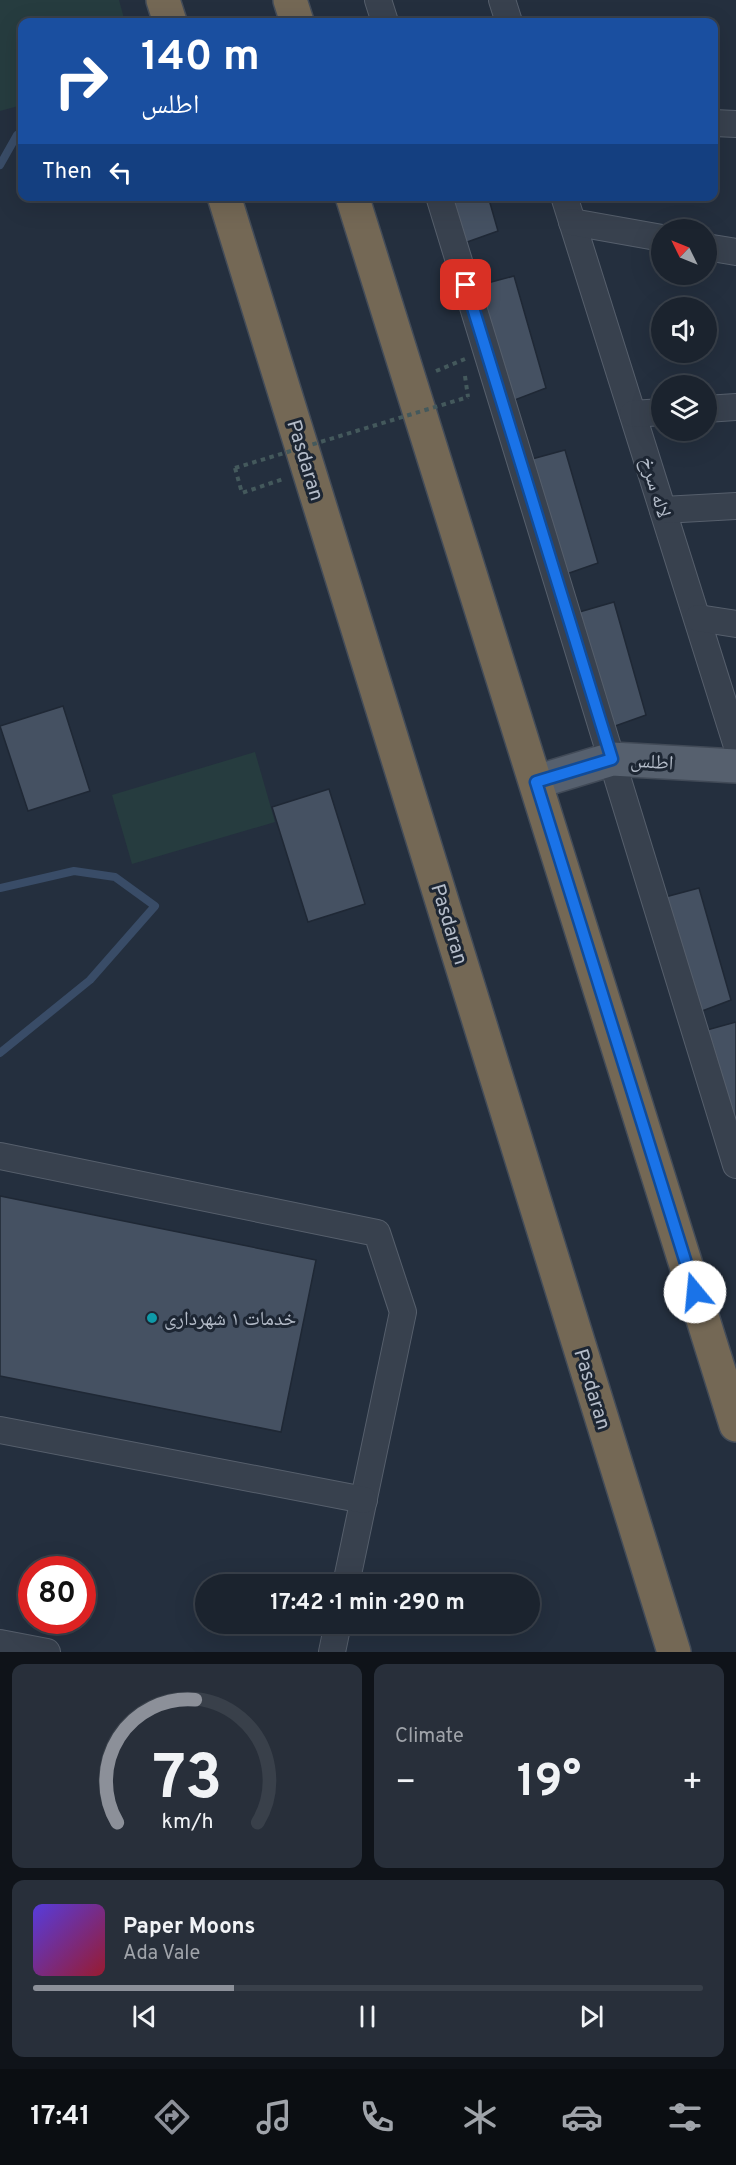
<!DOCTYPE html>
<html lang="en">
<head>
<meta charset="utf-8">
<style>
	:root { --surface:#1b232e; --page:#282f3a; --text:#f1f3f6; --muted:#a0a4aa; --line:#39404a; --accent:#8c9099 }
	body { margin:0; font-family:Overpass,"Noto Naskh Arabic",sans-serif; background:var(--page); color:var(--text); height:100vh; display:flex; flex-direction:column; font-size:22px; white-space:nowrap }
	* { box-sizing:border-box; margin:0 }
	p { font-size:20px; color:var(--muted) }
	.icon { flex:none; width:33px; height:33px; fill:none; stroke:currentColor; stroke-width:2; stroke-linecap:round; stroke-linejoin:round }
	.map { position:relative; height:1652px; overflow:hidden }
	.drawer { display:flex; flex-direction:column; gap:12px; padding:12px; background:#0f1319; flex:1 }
	.drawer>* { flex:none }
	.top-card { position:absolute; left:18px; top:18px; width:700px; height:183px; border-radius:12px; box-shadow:0 6px 24px #0002,0 0 0 2px var(--line); background:#1a4fa0; color:#fff; overflow:hidden }
	.needle { width:39px; rotate:313deg }
	.tools { position:absolute; left:651px; top:219px; display:grid; gap:12px }
	.tools a { display:grid; place-items:center; width:66px; height:66px; border-radius:50%; background:var(--surface); box-shadow:0 6px 24px #0002,0 0 0 2px var(--line); font-size:30px }
	.speed { position:absolute; left:18px; top:1556px; display:flex; gap:12px; font-size:30px; font-weight:700; text-align:center }
	.speed>* { display:grid; place-content:center; width:78px; height:78px; border-radius:50%; background:var(--surface); box-shadow:0 6px 24px #0002,0 0 0 2px var(--line); line-height:1 }
	.speed .limit { border:9px solid #d22; background:#fff; color:#111 }
	.pin { position:absolute; display:grid; place-items:center; width:51px; height:51px; color:#fff; margin:-26px; border-radius:12px; box-shadow:0 3px 9px #0006 }
	.me { position:absolute; width:66px; margin:-33px; rotate:343deg; stroke-linejoin:round; filter:drop-shadow(0 0 4px #0008) }
	.turn { display:flex; align-items:center; gap:21px; height:126px; padding:0 24px; font-size:27px }
	.turn .icon { width:78px; height:78px; stroke-width:2.5 }
	.turn b { display:block; font-size:42px; line-height:51px }
	.then { display:flex; align-items:center; height:57px; padding:0 24px; background:#0003; gap:12px; font-size:22px }
	.big { font-size:45px; font-weight:700; line-height:1.1 }
	.drawer .tile { flex:1; display:flex; flex-direction:column; justify-content:center; gap:9px; min-width:0; padding:0 21px; border-radius:12px; background:var(--page) }
	.drawer .dial { align-items:center; gap:0 }
	.dial svg { height:156px; overflow:visible; fill:none; stroke:var(--line); stroke-width:7; stroke-linecap:round; text-anchor:middle }
	.dial text { fill:var(--text); stroke:none }
	.song { display:flex; align-items:center; gap:18px }
	.cover { width:72px; height:72px; border-radius:9px; background:linear-gradient(135deg,hsl(250 70% 55%),hsl(350 70% 35%)) }
	.played { height:6px; border-radius:3px; background:linear-gradient(90deg,var(--accent) 30%,var(--line) 30%) }
	.keys { display:flex; justify-content:space-around; direction:ltr }
	.heat { display:flex; justify-content:space-between; align-items:center; font-size:33px; direction:ltr }
	.drawer .tiles { flex:1; display:grid; gap:12px; grid-template-columns:1fr 1fr }
	.tile:last-child { grid-column:span 2 }
	.trip { position:absolute; left:195px; top:1574px; width:345px; height:60px; border-radius:30px; background:var(--surface); box-shadow:0 6px 24px #0002,0 0 0 2px var(--line); font-weight:700; line-height:60px; text-align:center }
	.tab-bar { display:flex; height:96px; justify-content:space-around; align-items:center; background:#0b0e12; color:var(--muted) }
	.tab-bar .icon { width:42px; height:42px }
	.tab-bar .selected { color:var(--accent) }
	.tab-bar b { font-size:27px; color:var(--text) }
	.map>svg:first-child { display:block }
	.green { fill:#263c3f }
	.lines { fill:none; stroke-linecap:round; stroke-linejoin:round }
	.stream { stroke:#394c67; stroke-width:8 }
	.building { fill:#455162; stroke:#1f2835; stroke-width:1.5 }
	.street-casing { stroke:#565f6c; stroke-width:28 }
	.primary-casing { stroke:#414a57; stroke-width:36 }
	.highway-casing { stroke:#434c59; stroke-width:36 }
	.path { stroke:#44595c; stroke-width:4; stroke-dasharray:4.5 4.5; stroke-linecap:butt }
	.street { stroke:#38414e; stroke-width:26 }
	.primary { stroke:#56606e; stroke-width:33 }
	.highway { stroke:#746855; stroke-width:33 }
	.path-bridge { stroke:#44595c; stroke-width:4; stroke-dasharray:4.5 4.5; stroke-linecap:butt }
	.route-casing { stroke:#114b97; stroke-width:15 }
	.route { stroke:#1a73e8; stroke-width:10 }
	.culture-dot { fill:#0f9aa8; stroke:#1d2633; stroke-width:2 }
	.labels { text-anchor:middle; stroke-width:6; stroke-linejoin:round; paint-order:stroke }
	.street-label { font-size:20px; fill:#b4bcc9; stroke:#1d2633 }
	.poi-label { font-size:20px; fill:#b4bcc9; stroke:#1d2633; text-anchor:start }
</style>
</head>
<body>
<div class="map">
<svg width="736" height="1652" viewBox="0 0 736 1652">
	<rect width="100%" height="100%" fill="#242f3e"/>
	<g class="green">
		<polygon points="0,0 119,0 125,22 22,22 22,105 0,111"/>
		<polygon points="255,752 275,822 132,864 112,795"/>
	</g>
	<g class="lines">
		<g class="stream">
			<polyline points="0,165 17,135 22,132"/>
			<polyline points="0,888 74,871 115,877 155,906 90,980 0,1053"/>
		</g>
	</g>
	<g class="building">
		<polygon points="441,196 488,196 498,231 456,246"/>
		<polygon points="514,276 546,388 504,404 469,288"/>
		<polygon points="565,450 598,563 555,578 521,462"/>
		<polygon points="614,602 646,715 604,730 569,615"/>
		<polygon points="63,706 90,791 28,811 0,726"/>
		<polygon points="329,789 365,904 308,922 272,807"/>
		<polygon points="699,888 731,1000 689,1016 654,900"/>
		<polygon points="736,1022 736,1147 696,1033"/>
		<polygon points="0,1196 316,1260 281,1432 0,1376"/>
	</g>
	<g class="lines">
		<defs>
			<g id="street">
				<polyline points="378,0 385,22"/>
				<polyline points="502,0 509,22"/>
				<polyline points="714,123 736,124"/>
				<polyline points="439,196 736,1165"/>
				<polyline points="564,196 736,743"/>
				<polyline points="572,222 662,238"/>
				<polyline points="706,247 736,252"/>
				<polyline points="706,409 736,407"/>
				<polyline points="633,414 662,412"/>
				<polyline points="663,510 736,506"/>
				<polyline points="698,618 736,624"/>
				<polyline points="0,1156 377,1233 403,1312 346,1584"/>
				<polyline points="0,1430 364,1500"/>
				<polyline points="0,1643 47,1652"/>
				<polyline points="332,1652 338,1623"/>
			</g>
			<polyline id="primary" points="536,782 612,759 736,766"/>
			<g id="highway">
				<polyline points="163,0 170,22"/>
				<polyline points="290,0 297,22"/>
				<polyline points="224,196 674,1652"/>
				<polyline points="352,196 736,1425"/>
			</g>
		</defs>
		<use href="#street" class="street-casing"/>
		<use href="#primary" class="primary-casing"/>
		<use href="#highway" class="highway-casing"/>
		<g class="path">
			<polyline points="436,371 465,359"/>
			<polyline points="465,376 468,397"/>
			<polyline points="235,468 242,493 283,479"/>
		</g>
		<use href="#street" class="street"/>
		<use href="#primary" class="primary"/>
		<use href="#highway" class="highway"/>
		<polyline class="path-bridge" points="235,468 468,397"/>
	</g>
	<g class="lines">
		<defs>
			<polyline id="route" points="466,285 612,759 536,782 695,1292"/>
		</defs>
		<use href="#route" class="route-casing"/>
		<use href="#route" class="route"/>
	</g>
	<circle class="culture-dot" cx="152" cy="1318" r="6"/>
	<g class="labels">
		<g class="street-label">
			<text transform="translate(306 460) rotate(73)" y="7">Pasdaran</text>
			<text transform="translate(656 487) rotate(73)" y="7">لاله سرخ</text>
			<text transform="translate(652 761) rotate(4)" y="7">اطلس</text>
			<text transform="translate(450 924) rotate(73)" y="7">Pasdaran</text>
			<text transform="translate(593 1389) rotate(73)" y="7">Pasdaran</text>
		</g>
		<g class="poi-label">
			<text x="164" y="1325">خدمات ۱ شهرداری</text>
		</g>
	</g>
</svg>
<div class="tools">
<a><svg class="needle" viewBox="-14 -14 28 28"><path d="M0-13l5 13h-10z" fill="#e53935"/><path d="M0 13l5-13h-10z" fill="#a0a4aa"/></svg></a>
<a><svg class="icon" aria-label="sound" viewBox="0 0 24 24"><path d="M4 9h4l5-4v14l-5-4H4zM17 9q2 3 0 6"/></svg></a>
<a><svg class="icon" aria-label="layers" viewBox="0 0 24 24"><path d="M12 4l9 5-9 5-9-5zM3 14l9 5 9-5"/></svg></a>
</div>
<div class="speed"><div class="limit">80</div></div>
<div class="pin" style="left:466px;top:285px;background:#d93025"><svg class="icon" aria-label="arrive" viewBox="0 0 24 24"><path d="M6 21V4h12l-3 4 3 4H6"/></svg></div>
<svg class="me" style="left:695px;top:1292px" viewBox="-20 -20 40 40"><circle r="19" fill="#fff"/><path d="M0-13L10 11 0 6-10 11z" fill="#1a73e8"/></svg>
<div class="trip">17:42 · 1 min · 290 m</div>
<div class="top-card">
<div class="turn"><svg class="icon" aria-label="right" viewBox="0 0 24 24"><path d="M7 20v-9h11M14 6l5 5-5 5"/></svg><div><b>140 m</b>اطلس</div></div>
<div class="then">Then<svg class="icon" aria-label="left" viewBox="0 0 24 24"><path d="M17 20v-9H6M10 6l-5 5 5 5"/></svg></div>
</div>
</div>
<section class="drawer">
<div class="tiles">
<div class="tile dial"><svg viewBox="0 0 100 80">
<path d="M14 69A42 42 0 1 1 86 69"/>
<path d="M14 69A42 42 0 0 1 54 6" stroke="#8c9099"/>
<text x="50" y="56" font-size="32" font-weight="700">73</text>
<text x="50" y="72" font-size="11">km/h</text>
</svg></div>
<div class="tile"><p>Climate</p>
<div class="heat"><a>−</a><b class="big">19°</b><a>+</a></div>
</div>
<div class="tile">
<div class="song"><i class="cover"></i><div><b>Paper Moons</b><p>Ada Vale</p></div></div>
<div class="played"></div>
<div class="keys"><svg class="icon" aria-label="previous" viewBox="0 0 24 24"><path d="M18 5L8 12l10 7zM5 5v14"/></svg><svg class="icon" aria-label="pause" viewBox="0 0 24 24"><path d="M8 5v14M16 5v14"/></svg><svg class="icon" aria-label="next" viewBox="0 0 24 24"><path d="M6 5l10 7-10 7zM19 5v14"/></svg></div>
</div>
</div>
</section>
<nav class="tab-bar">
<b>17:41</b>
<svg class="icon selected" aria-label="directions" viewBox="0 0 24 24"><path d="M12 3l9 9-9 9-9-9zM9 14v-3h6M13 9l2 2-2 2"/></svg>
<svg class="icon" aria-label="music" viewBox="0 0 24 24"><path d="M9 18V5l10-2v13"/><circle cx="6" cy="18" r="3"/><circle cx="16" cy="16" r="3"/></svg>
<svg class="icon" aria-label="phone" viewBox="0 0 24 24"><path d="M5 4h4l2 5-3 2q2 4 5 5l2-3 5 2v4C11 20 4 13 5 4z"/></svg>
<svg class="icon" aria-label="climate" viewBox="0 0 24 24"><path d="M12 3v18M4 7l16 10M4 17L20 7"/></svg>
<svg class="icon" aria-label="car" viewBox="0 0 24 24"><path d="M5 17H2v-5l4-1 3-4h7l3 4 3 1v5h-3M9 17h6M6 11h13"/><circle cx="7" cy="17" r="2"/><circle cx="17" cy="17" r="2"/></svg>
<svg class="icon" aria-label="filters" viewBox="0 0 24 24"><path d="M4 7h16M4 17h16"/><circle cx="9" cy="7" r="2"/><circle cx="15" cy="17" r="2"/></svg>
</nav>
</body>
</html>
